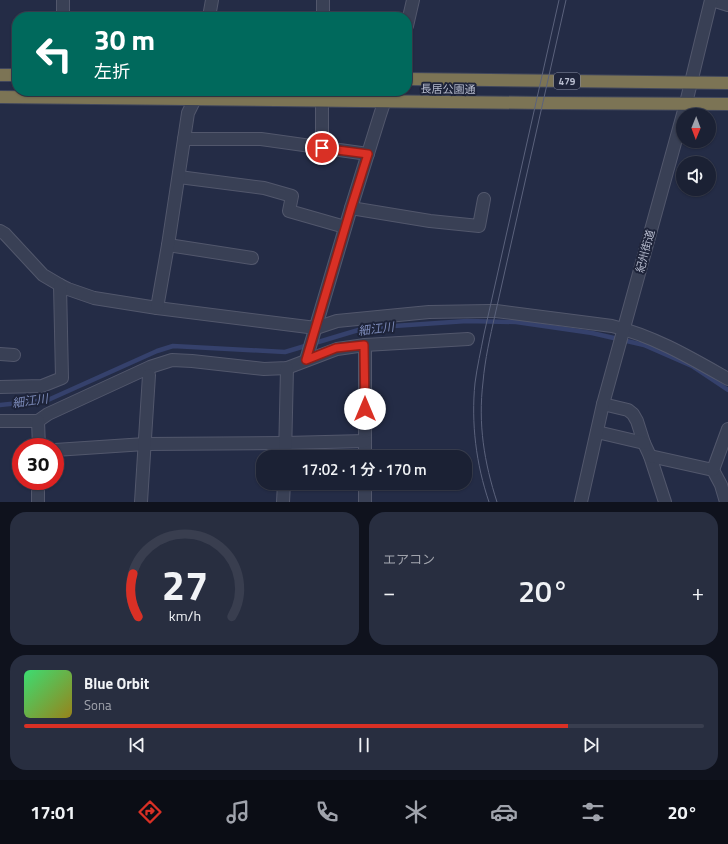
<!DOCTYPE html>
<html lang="ja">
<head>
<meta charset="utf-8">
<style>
	:root { --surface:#1b2134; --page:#282e40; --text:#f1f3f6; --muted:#a0a3ac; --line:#393e4f; --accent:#d93025 }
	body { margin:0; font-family:"Titillium Web","Noto Sans JP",sans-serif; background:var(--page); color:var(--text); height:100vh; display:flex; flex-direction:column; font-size:15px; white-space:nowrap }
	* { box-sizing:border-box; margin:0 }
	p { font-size:13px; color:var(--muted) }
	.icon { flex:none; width:22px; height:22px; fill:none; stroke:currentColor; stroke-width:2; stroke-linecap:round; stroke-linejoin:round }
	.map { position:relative; height:502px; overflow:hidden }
	.details { display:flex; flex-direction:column; gap:10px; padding:10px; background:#0f121d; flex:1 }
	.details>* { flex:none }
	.hud { position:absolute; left:12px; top:12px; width:400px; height:84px; border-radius:16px; box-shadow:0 1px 3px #0004,0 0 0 1px var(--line); background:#00695c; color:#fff; overflow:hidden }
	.needle { width:26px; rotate:181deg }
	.tools { position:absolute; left:676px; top:108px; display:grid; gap:8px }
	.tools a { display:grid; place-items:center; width:40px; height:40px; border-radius:50%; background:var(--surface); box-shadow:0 1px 3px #0004,0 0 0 1px var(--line); font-size:20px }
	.speed { position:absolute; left:12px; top:438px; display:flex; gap:8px; font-size:20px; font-weight:700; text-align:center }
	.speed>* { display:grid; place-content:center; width:52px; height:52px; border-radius:50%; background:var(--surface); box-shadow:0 1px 3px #0004,0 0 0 1px var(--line); line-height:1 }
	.speed .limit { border:6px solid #d22; background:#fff; color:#111 }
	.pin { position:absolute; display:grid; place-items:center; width:34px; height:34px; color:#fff; margin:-17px; border:2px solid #fff; border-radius:50%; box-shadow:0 1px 4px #0007 }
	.me { position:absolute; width:44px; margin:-22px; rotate:0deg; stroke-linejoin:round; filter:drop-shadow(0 0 3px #0008) }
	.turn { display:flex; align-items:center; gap:14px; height:84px; padding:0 16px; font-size:18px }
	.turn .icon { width:52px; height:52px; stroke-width:2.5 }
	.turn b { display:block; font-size:28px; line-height:34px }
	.big { font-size:30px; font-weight:600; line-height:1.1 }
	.details .card { flex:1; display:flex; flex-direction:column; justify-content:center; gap:6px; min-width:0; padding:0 14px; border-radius:16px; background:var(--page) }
	.details .dial { align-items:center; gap:0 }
	.dial svg { height:104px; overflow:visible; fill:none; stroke:var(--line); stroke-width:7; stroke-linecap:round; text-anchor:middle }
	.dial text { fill:var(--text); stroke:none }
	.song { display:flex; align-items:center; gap:12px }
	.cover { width:48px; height:48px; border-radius:6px; background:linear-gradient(135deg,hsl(140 70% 55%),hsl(50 70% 35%)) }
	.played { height:4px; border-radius:2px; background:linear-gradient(90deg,var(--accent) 80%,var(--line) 80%) }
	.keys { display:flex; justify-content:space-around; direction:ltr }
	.heat { display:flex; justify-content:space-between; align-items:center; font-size:22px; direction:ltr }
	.details .tiles { flex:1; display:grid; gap:10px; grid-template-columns:1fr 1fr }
	.card:last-child { grid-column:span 2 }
	.trip { position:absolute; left:256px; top:450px; width:216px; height:40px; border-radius:16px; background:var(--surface); box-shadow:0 1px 3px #0004,0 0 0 1px var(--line); font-weight:600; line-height:40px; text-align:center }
	.tabs { display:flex; height:64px; justify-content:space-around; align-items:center; background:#0b0d15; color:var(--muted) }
	.tabs .icon { width:28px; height:28px }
	.tabs .active { color:var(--accent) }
	.tabs b { font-size:18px; color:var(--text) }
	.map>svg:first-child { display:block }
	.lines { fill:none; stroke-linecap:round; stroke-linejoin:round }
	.stream { stroke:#35416c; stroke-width:4.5 }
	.minor-casing { stroke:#52576c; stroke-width:14 }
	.highway-casing { stroke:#41475c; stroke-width:14 }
	.minor { stroke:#394055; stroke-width:12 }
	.highway { stroke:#7c7455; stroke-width:12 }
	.tram { stroke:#5b627c; stroke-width:1 }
	.route-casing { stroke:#8d1f18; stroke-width:10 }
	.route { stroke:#d93025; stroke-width:7 }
	.labels { text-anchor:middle; stroke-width:4; stroke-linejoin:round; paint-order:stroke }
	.shield { fill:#1e243a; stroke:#898ea2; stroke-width:1 }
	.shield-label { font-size:10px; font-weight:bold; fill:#b7bcce }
	.street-label { font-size:11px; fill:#b7bcce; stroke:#1e243a }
	.water-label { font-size:12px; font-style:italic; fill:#7c8ab8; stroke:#1e243a }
</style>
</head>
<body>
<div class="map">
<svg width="728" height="502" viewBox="0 0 728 502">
	<rect width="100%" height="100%" fill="#242c46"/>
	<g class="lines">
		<polyline class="stream" points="0,405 48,400 157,351 173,346 285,352 365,328 467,321 516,322 592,333 644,345 692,366 728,390"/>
		<defs>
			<g id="minor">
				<polyline points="63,0 63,17"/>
				<polyline points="712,0 728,5"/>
				<polyline points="209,17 212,0"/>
				<polyline points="323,17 323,0"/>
				<polyline points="407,26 413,0"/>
				<polyline points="184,139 261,139 368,154"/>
				<polyline points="322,148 322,101"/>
				<polyline points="179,177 264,188 292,196 289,211 345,227"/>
				<polyline points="351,208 430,221 479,226 484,199"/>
				<path d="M0,231l5,3 38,41 17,10 8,4 26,9 63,10 159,20 21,-7 92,-9 60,-1h7l116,15c42,10 79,32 116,53"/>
				<polyline points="168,245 252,258"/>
				<polyline points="157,308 168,245 188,113 195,99"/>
				<polyline points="365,345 365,457"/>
				<polyline points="0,354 14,355"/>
				<polyline points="306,360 351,208 380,115 388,91"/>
				<polyline points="0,387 42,386 62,378 60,285"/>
				<polyline points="603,404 628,410 633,414 637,421 644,443 650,456 665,502"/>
				<polyline points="0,421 38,421 48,414 150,367 172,360 192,361 264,369 287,368 337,349 365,345 468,339"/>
				<polyline points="38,421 39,447"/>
				<polyline points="597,432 644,443"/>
				<polyline points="55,450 145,444 285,443 365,441"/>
				<polyline points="650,456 713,470 721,485 726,502"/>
				<polyline points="285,457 287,368"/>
				<polyline points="713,470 728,429"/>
				<polyline points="365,483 365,502"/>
				<polyline points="38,502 38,481"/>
				<polyline points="141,502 149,375"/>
				<polyline points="283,502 284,483"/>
				<polyline points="581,502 603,404 686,103 711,0"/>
			</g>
			<g id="highway">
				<polyline points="0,75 17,75"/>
				<polyline points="407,79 728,83"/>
				<polyline points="0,97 543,103 728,104"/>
			</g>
		</defs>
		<use href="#minor" class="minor-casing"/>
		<use href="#highway" class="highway-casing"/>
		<use href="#minor" class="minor"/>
		<use href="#highway" class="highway"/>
		<g class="tram">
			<path d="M489,502c-13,-38 -18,-79 -14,-119 2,-16 6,-33 9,-49l75,-334"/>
			<path d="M497,502c-13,-40 -19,-78 -14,-120 2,-23 7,-45 12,-67l71,-315"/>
		</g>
	</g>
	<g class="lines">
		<defs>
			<polyline id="route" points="322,148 368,154 351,208 306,360 336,348 364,345 365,409"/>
		</defs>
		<use href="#route" class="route-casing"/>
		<use href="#route" class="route"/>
	</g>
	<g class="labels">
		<rect class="shield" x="554" y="73" width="26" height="16" rx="3"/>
		<g class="shield-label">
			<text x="567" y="85">479</text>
		</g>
		<g class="street-label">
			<text transform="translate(448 89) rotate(1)" y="4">長居公園通</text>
			<text transform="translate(645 251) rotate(-75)" y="4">紀州街道</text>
		</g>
		<g class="water-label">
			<text transform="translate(376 329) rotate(-7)" y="4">細江川</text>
			<text transform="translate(30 401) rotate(-8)" y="4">細江川</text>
		</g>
	</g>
</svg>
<div class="tools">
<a><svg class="needle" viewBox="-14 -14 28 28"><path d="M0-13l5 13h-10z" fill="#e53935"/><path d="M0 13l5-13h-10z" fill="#a0a3ac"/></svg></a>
<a><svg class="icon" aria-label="sound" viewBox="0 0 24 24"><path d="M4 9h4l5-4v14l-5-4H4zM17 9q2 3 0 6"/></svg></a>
</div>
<div class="speed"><div class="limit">30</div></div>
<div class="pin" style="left:322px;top:148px;background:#d93025"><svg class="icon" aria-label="arrive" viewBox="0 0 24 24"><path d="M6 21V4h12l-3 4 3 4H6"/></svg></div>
<svg class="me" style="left:365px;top:409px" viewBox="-20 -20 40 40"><circle r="19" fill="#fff"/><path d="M0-13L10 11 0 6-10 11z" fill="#d93025"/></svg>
<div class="trip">17:02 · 1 分 · 170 m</div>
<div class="hud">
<div class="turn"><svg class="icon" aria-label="left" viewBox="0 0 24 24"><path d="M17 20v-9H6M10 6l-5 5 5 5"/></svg><div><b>30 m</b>左折</div></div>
</div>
</div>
<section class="details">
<div class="tiles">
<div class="card dial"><svg viewBox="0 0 100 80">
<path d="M14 69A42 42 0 1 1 86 69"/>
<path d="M14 69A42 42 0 0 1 10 36" stroke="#d93025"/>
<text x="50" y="56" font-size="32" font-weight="700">27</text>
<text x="50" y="72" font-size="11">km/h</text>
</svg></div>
<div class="card"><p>エアコン</p>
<div class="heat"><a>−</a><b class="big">20°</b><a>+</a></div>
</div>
<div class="card">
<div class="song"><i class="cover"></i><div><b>Blue Orbit</b><p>Sona</p></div></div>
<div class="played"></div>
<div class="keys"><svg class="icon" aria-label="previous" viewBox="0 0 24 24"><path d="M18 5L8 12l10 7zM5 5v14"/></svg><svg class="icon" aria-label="pause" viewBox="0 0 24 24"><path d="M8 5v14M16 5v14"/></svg><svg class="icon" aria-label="next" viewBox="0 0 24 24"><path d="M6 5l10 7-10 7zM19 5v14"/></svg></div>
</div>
</div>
</section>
<nav class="tabs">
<b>17:01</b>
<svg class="icon active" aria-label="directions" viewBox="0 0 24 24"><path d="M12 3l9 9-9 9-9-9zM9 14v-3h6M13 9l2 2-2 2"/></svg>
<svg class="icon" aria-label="music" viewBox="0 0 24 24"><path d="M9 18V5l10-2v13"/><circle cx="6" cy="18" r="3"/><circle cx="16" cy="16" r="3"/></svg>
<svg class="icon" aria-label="phone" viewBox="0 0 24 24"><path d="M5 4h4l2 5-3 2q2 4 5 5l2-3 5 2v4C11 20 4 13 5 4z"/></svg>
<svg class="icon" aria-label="climate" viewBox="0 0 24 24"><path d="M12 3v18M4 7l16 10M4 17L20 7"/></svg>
<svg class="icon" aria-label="car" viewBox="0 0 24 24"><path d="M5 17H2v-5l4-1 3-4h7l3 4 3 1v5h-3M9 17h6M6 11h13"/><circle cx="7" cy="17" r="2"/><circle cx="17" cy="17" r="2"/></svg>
<svg class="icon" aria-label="filters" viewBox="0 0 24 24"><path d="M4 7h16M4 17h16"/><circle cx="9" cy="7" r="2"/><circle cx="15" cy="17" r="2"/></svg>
<b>20°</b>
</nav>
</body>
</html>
